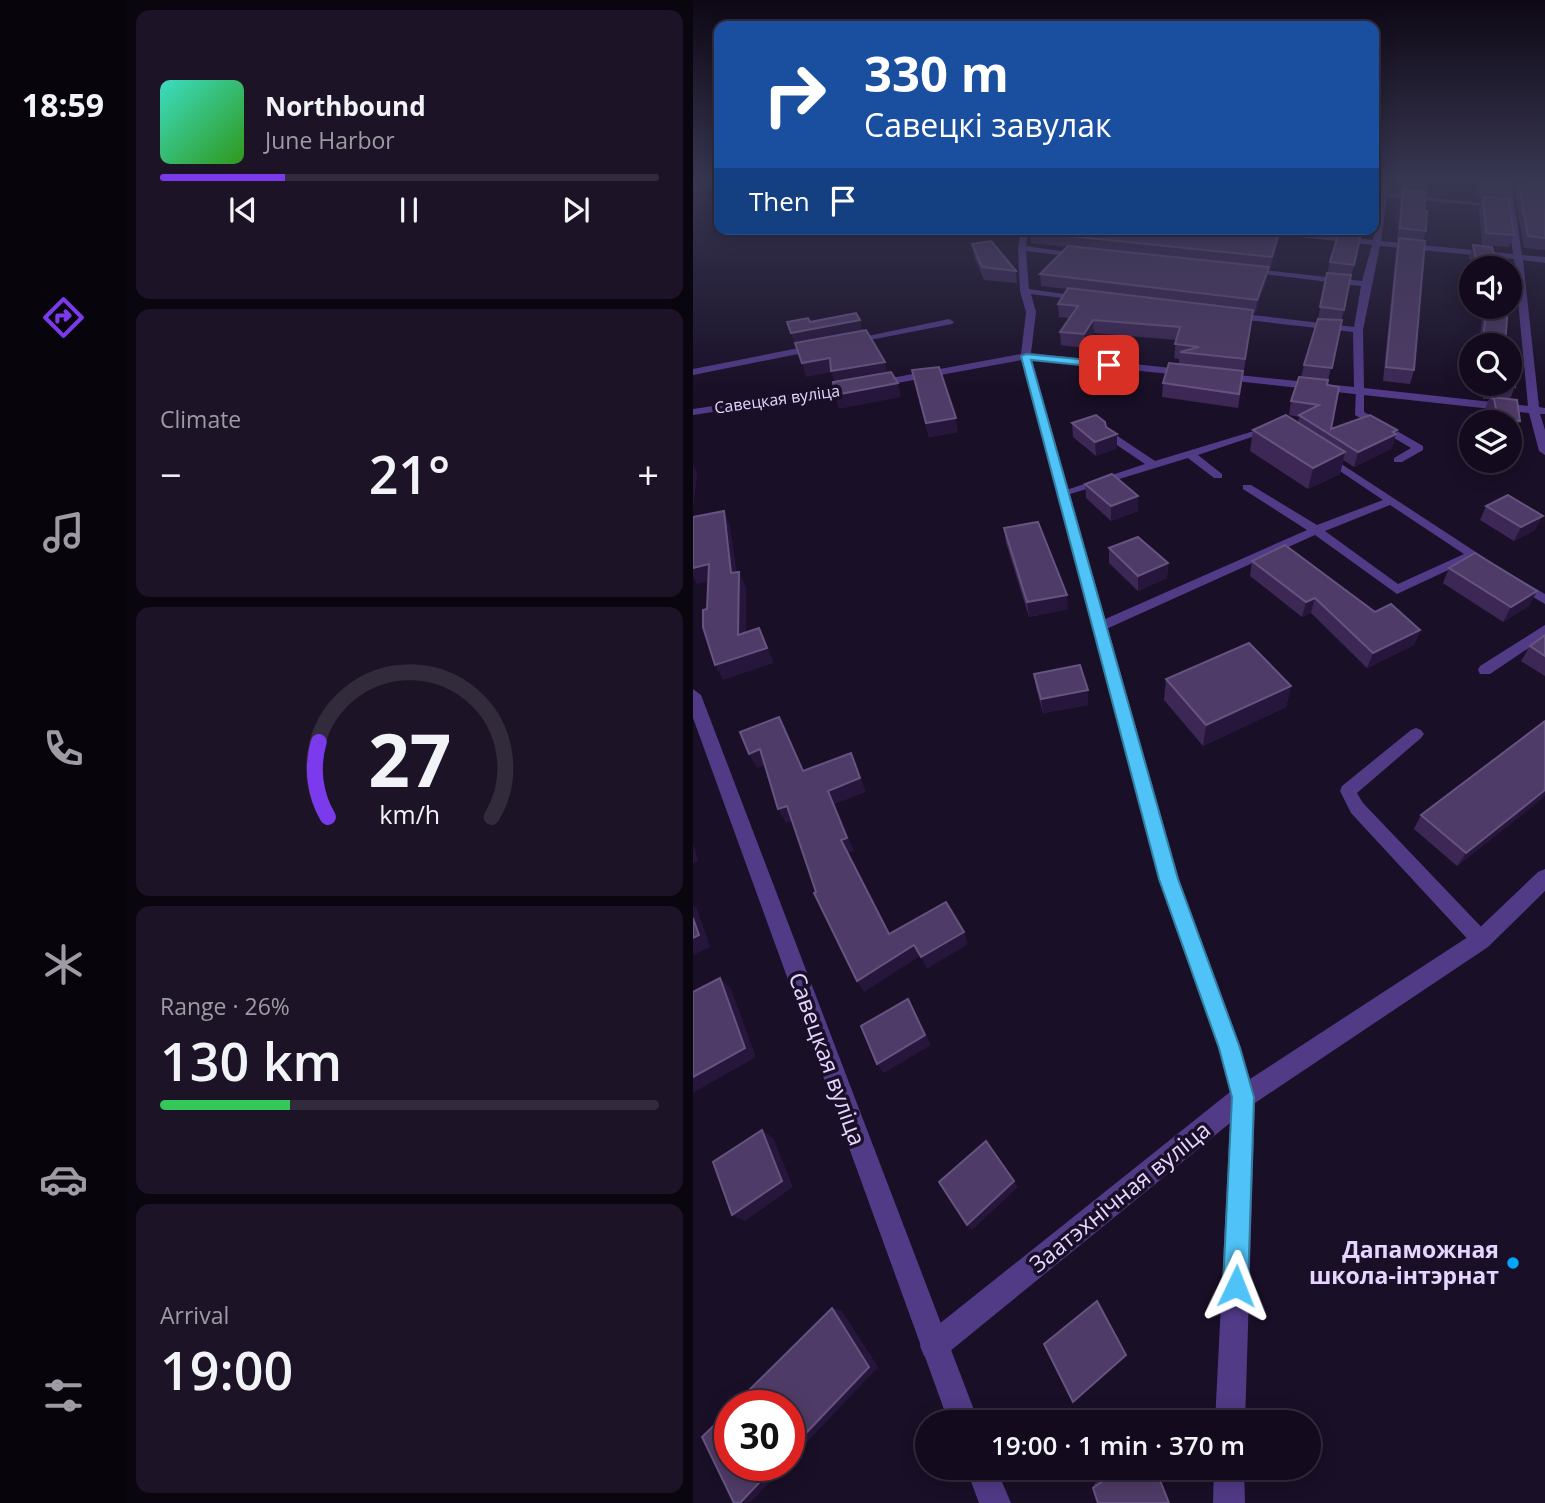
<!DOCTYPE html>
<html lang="en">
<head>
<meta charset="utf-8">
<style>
	:root { --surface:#130b1d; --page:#1c1426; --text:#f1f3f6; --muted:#9d9ba4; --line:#322b3b; --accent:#7c3aed }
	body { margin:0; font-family:"Open Sans",sans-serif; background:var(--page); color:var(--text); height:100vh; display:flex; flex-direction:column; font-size:26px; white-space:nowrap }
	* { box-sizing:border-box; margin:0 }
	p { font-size:23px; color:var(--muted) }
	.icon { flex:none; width:38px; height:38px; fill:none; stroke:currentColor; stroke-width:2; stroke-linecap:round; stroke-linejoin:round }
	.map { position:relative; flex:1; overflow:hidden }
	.side { display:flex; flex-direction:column; gap:10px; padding:10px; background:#0a0610; width:567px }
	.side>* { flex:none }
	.banner { position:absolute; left:21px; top:21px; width:665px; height:214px; border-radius:14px; box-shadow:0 4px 18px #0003,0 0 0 2px var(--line); background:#1a4fa0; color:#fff; overflow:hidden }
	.controls { position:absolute; left:766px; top:256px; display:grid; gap:14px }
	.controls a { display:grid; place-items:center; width:63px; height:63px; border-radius:50%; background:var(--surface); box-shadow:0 4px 18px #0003,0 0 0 2px var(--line); font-size:35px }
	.speed { position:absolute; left:21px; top:1390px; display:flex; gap:14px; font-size:35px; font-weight:700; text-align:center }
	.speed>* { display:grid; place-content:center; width:91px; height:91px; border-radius:50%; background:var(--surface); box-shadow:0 4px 18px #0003,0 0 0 2px var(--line); line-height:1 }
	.speed .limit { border:10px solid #d22; background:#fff; color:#111 }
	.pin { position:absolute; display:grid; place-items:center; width:60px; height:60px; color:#fff; margin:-30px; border-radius:14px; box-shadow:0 4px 10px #0006 }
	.me { position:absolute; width:77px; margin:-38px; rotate:2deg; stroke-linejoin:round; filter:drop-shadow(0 0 5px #0008) }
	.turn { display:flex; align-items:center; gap:24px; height:147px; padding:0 35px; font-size:32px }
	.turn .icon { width:91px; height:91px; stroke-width:2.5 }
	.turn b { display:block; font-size:49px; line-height:60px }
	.then { display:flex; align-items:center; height:66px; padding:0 35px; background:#0003; gap:14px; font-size:26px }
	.big { font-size:52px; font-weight:600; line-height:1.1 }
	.side .tile { flex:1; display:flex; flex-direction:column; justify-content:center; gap:10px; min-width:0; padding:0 24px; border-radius:14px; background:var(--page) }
	.side .dial { align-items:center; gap:0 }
	.dial svg { height:182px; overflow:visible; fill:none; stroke:var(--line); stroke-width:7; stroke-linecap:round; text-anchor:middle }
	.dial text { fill:var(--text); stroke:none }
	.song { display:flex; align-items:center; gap:21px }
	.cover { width:84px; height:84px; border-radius:10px; background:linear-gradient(135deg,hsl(170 70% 55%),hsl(110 70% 35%)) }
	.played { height:7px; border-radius:4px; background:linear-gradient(90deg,var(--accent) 25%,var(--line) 25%) }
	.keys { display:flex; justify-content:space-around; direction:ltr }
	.heat { display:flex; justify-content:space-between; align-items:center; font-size:38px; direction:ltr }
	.charge { height:10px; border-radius:5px; background:linear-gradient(90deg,#34c759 26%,var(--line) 0) }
	.trip { position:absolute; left:222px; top:1410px; width:406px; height:70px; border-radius:35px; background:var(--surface); box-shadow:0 4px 18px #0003,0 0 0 2px var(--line); font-weight:600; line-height:70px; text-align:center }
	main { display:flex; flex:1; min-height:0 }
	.tab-bar { display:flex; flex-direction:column; width:126px; justify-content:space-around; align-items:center; background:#08040c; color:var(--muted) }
	.tab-bar .icon { width:49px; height:49px }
	.tab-bar .current { color:var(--accent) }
	.tab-bar b { font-size:32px; color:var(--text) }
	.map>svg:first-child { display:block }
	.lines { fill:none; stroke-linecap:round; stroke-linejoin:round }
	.service { fill:#513a86; fill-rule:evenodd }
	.minor { fill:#513a86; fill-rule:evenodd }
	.tertiary { fill:#513a86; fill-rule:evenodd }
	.wall { fill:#3d2855 }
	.shaded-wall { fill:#27163b }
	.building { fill:#4f3b67; stroke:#66537f; stroke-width:2 }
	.route { fill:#4fc3f7; stroke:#337fa1; stroke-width:2 }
	.poi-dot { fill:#01a4ff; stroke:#190f27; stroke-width:2.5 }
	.labels { text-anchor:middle; stroke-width:7; stroke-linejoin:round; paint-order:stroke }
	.far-street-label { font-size:16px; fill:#e5d5ff; stroke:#190f27 }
	.near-street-label { font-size:23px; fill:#e5d5ff; stroke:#190f27 }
	.near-poi-label { font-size:23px; font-weight:bold; fill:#e5d5ff; stroke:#190f27; text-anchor:end }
</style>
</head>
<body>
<main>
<nav class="tab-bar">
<b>18:59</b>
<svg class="icon current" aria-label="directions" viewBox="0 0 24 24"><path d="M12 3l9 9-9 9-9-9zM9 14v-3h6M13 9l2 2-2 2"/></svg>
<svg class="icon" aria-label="music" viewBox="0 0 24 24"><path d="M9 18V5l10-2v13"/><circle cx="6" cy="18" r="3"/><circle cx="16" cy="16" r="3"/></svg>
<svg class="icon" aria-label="phone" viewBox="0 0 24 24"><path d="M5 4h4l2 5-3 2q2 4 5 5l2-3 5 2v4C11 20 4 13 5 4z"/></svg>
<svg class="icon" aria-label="climate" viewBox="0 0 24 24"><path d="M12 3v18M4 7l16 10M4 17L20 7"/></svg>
<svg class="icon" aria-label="car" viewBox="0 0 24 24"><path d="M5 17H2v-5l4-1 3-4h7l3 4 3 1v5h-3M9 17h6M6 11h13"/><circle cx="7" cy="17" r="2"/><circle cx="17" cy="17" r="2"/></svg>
<svg class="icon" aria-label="filters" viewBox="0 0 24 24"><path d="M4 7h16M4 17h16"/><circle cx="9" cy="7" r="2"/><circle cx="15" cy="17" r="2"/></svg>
</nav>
<section class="side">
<div class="tile">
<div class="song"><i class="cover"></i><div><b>Northbound</b><p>June Harbor</p></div></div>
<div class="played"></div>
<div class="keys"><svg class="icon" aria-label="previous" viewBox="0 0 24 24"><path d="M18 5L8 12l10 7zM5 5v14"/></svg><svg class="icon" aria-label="pause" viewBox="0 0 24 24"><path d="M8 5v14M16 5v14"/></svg><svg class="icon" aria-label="next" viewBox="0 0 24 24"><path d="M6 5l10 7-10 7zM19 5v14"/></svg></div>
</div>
<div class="tile"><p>Climate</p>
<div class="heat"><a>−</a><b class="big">21°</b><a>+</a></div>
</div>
<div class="tile dial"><svg viewBox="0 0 100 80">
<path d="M14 69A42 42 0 1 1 86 69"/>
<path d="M14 69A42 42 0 0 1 10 36" stroke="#7c3aed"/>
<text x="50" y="56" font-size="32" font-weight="700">27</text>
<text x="50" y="72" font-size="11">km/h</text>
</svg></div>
<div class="tile"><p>Range · 26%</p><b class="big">130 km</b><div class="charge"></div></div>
<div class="tile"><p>Arrival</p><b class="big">19:00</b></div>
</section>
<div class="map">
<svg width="852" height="1503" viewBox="0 0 852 1503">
	<rect width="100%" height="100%" fill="#190f27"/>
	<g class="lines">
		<g class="service">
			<polygon points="663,388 671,390 671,412 730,446 730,450 709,462 701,462 701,458 718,448 662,415"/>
			<polygon points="574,427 583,429 505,455 529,474 529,478 521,478 495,458 374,495 364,493 452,464 415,439 415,435 423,435 462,461"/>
			<path d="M630,452l162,106 -6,4 -7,-3 -75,35 -82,-59 -211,95h-10l-2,-3 2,-3 213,-94 -64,-41v-4h8l66,40 66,-25 -64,-43v-4zM697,505l74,49 -66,30 -73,-53z"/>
			<polygon points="826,579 852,594 852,604 821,586 820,583"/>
			<polygon points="852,625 852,637 797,674 787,674 785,670 787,666"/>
			<polygon points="723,728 728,730 731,734 728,738 664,793 670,803 795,934 797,940 795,946 788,949 781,946 658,813 647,791 649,786 718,730"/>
		</g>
		<g class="minor">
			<path d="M690,182h7l-2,11 119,13 -4,2 -116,-11 -6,44 132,13 -10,-72h8l11,73 23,2v6l-22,-3 16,147 6,1v6h-5l5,16v25l-6,-4 -10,-38 -311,-34 -5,-3 5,-3 136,14 -1,-55 -124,-14 -5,-3 5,-3 125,15 7,-41 -121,-15 4,-3 118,13 10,-36 -143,-16h31l113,11 7,-43 -6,-1v-4h7zM687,246l134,13 14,147 -164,-18 -1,-58z"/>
			<polygon points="328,229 336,229 333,246 395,255 391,258 333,251 336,289 399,298 394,301 338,294 343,312 338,353 497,370 502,373 497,376 339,360 486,879 548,1048 557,1079 781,933 845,872 852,869 852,891 795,947 562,1103 552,1423 522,1423 537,1123 251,1356 241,1360 231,1356 227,1346 231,1336 537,1092 526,1048 466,879 329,360 166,390 0,415 0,409 166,384 328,354 333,312 327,291 325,248"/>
			<polygon points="256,319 261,322 259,324 156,344 151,341"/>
			<polygon points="126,344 130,345 130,349 0,375 0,369"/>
			<polygon points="521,1468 551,1468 552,1503 520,1503"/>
		</g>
		<g class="tertiary">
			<polygon points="0,689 8,695 286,1423 256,1423 0,718"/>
			<polygon points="273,1468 303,1468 318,1503 286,1503"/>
		</g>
	</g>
	<g class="wall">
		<polygon points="709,182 734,182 732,192 731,210 733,231 730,240 721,370 717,384 690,381 703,250 705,240 704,240 707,201 710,192 708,191"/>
		<polygon points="783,182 813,182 814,189 810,199 821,235 816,247 789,245 786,208 789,198 784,198"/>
		<polygon points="820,182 852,182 852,250 831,248"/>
		<polygon points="626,229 669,229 634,385 638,429 704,430 699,448 661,467 650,460 647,474 615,489 557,451 560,430 605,422 606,417 596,415 598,401 608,377 611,365 625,319 634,273 645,234 641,233 642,231"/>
		<polygon points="337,232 586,237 577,269 575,269 574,279 562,313 560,312 545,408 469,397 470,383 486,364 486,359 481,358 483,340 401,333 392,348 368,345 367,332 376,318 366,317 365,304 374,289 348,286 347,274 374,247 338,243"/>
		<polygon points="279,244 323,271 324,283 291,280 281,256"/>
		<polygon points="780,245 805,268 779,268 779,269 776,257"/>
		<polygon points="786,306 815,306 812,345 786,345 790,310 787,309"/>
		<polygon points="219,370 265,432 236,437"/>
		<polygon points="789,383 817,383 822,387 817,399 827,421 821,435 817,435 817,422 797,422 796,413 791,411 796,399 790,399"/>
		<polygon points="379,423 413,427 424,448 403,456 380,437"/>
		<polygon points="392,484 445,496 445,511 418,521 393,498"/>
		<polygon points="793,506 842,530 821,541 787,520"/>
		<polygon points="311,528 375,609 336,617 313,543"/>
		<polygon points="416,548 475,563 474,578 445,591 416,563"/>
		<polygon points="559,561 727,630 721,645 674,668 618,613 609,617 557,576"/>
		<polygon points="756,568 844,591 836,606 810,622 750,583"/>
		<polygon points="852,635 852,676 828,661 837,646"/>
		<polygon points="341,674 395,690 395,705 350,713 343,688"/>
		<polygon points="473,679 598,686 593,707 510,746 471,700"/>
		<polygon points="852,721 852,795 850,798 764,866 721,829 728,815"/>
		<polygon points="424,1468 462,1468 400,1488 401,1484"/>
	</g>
	<g class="shaded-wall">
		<polygon points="587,229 586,237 577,269 579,257"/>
		<polygon points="576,267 574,279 562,313 564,300"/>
		<polygon points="167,320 170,333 102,346 98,333"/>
		<polygon points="400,320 401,333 392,348 391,334"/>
		<polygon points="137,358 192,362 195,376 142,385 139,372 113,377 109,363"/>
		<polygon points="205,383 208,397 146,409 142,395"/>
		<polygon points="263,418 265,432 236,437 233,423"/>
		<polygon points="704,430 699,448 661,467 665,452"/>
		<polygon points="424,434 424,448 403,456 402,442"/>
		<polygon points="652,452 647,474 615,489 620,468"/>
		<polygon points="0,464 4,474 0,512"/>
		<polygon points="445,496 445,511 418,521 418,506"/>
		<polygon points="31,511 37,526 46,588 38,573"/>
		<polygon points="850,516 842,530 821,541 828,527"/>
		<polygon points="475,563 474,578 445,591 445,576"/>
		<polygon points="16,564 24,579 4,584 0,576 0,568"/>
		<polygon points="46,572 53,587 53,649 45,635"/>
		<polygon points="844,591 836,606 810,622 818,607"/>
		<polygon points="374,595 375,609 336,617 334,602"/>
		<polygon points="622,598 618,613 609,617 613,602"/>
		<polygon points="66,628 81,663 30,680 22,665"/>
		<polygon points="727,630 721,645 674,668 680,653"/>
		<polygon points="598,686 593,707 510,746 513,725"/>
		<polygon points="395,690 395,705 350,713 348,699"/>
		<polygon points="67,749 75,764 64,768 56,754"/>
		<polygon points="158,753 173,792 142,804 161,851 155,853 148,840 135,791"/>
		<polygon points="852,789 852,795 850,798 764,866 773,853"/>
		<polygon points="94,806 102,820 93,823 85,809"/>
		<polygon points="0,843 5,861 0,863"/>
		<polygon points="0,905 4,909 17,947 0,955"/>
		<polygon points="271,932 275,944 234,969 228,957"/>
		<polygon points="221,945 227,956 171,992 164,981"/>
		<polygon points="27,978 38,989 63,1057 0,1093 0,1077"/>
		<polygon points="215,999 238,1045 191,1073 184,1064"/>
		<polygon points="69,1130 80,1138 100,1187 52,1221 39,1215"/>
		<polygon points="321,1181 325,1187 279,1230 274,1225"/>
		<polygon points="139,1308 149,1311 185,1367 96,1461 96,1451"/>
		<polygon points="83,1465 93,1465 58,1502 47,1503"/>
	</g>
	<g class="building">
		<polygon points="787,182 813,182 814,189 788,187"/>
		<polygon points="825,182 852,182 852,185 850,185 852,190 852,238 835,236"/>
		<polygon points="710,190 733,192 731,210 734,211 733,231 707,228"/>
		<polygon points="790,197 815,199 821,235 793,233"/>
		<polygon points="339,229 587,229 579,257 337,232"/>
		<polygon points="646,232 668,234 661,265 637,262"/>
		<polygon points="706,238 732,241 721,370 693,367"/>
		<polygon points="298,241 323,271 289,267 279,244"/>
		<polygon points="780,245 799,247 805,268 785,268"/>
		<polygon points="375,246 576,267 564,300 347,274"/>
		<polygon points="634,273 658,275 651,310 627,307"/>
		<polygon points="375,288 560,310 552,359 487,352 506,347 482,344 487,327 400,320 391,334 367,332 385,306 365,304"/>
		<polygon points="794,306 815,306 812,345 791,345 790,339"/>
		<polygon points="163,313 167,320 98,333 94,322 115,318 117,322"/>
		<polygon points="625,319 649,320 639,368 611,365"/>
		<polygon points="173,330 192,362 138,371 137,358 109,363 102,343"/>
		<polygon points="476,363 550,371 546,394 470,383"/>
		<polygon points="817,363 818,363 822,387 795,385 795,383 817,383"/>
		<polygon points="246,367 263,418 233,423 219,370"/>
		<polygon points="198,372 205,383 142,395 140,382"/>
		<polygon points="606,377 635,380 634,385 646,387 638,429 677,415 704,430 700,432 703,434 665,452 606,415 626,405 598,401"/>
		<polygon points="797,397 824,400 827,421 805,418 801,399"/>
		<polygon points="403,415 412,422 413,427 424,434 402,442 379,423"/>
		<polygon points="593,415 652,452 620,468 560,430"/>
		<polygon points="419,474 445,496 418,506 392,484"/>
		<polygon points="815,495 850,516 828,527 793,506"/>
		<polygon points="31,511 38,573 46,572 45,635 66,628 74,648 22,665 10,627 10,610 14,609 16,564 0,568 0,517"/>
		<polygon points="345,522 374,595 334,602 311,528"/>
		<polygon points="445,537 475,563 445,576 416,548"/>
		<polygon points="592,545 682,612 698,604 727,630 680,653 622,598 613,602 559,561"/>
		<polygon points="782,553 844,591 818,607 756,568"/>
		<polygon points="852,635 852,656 837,646"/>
		<polygon points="556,643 598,686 513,725 473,679"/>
		<polygon points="387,665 395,690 348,699 341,674"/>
		<polygon points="86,717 110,771 158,753 167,778 135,791 154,838 148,840 196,934 253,902 271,932 228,957 221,945 164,981 121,893 123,892 94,806 85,809 67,749 56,754 47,732"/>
		<polygon points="852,721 852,790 773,853 728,815"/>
		<polygon points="0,918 6,935 0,938"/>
		<polygon points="27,978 52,1048 0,1077 0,992"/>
		<polygon points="215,999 232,1035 184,1064 168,1026"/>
		<polygon points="69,1130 89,1181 39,1215 20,1162"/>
		<polygon points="293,1141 321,1181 274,1225 246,1182"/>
		<polygon points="404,1301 433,1355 380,1402 351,1344"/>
		<polygon points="139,1308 176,1367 96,1451 96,1405 41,1405"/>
		<polygon points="37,1410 37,1465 83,1465 47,1503 41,1503 9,1437"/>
		<polygon points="429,1468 462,1468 476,1503 405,1503 400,1488"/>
	</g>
	<linearGradient id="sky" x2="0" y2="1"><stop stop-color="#0e0815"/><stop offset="0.46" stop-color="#383752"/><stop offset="1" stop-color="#383752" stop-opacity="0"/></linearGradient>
	<rect width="852" height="392" fill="url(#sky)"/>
	<polygon class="route" points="333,354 416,362 421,365 416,368 338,360 485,879 547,1048 561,1097 555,1286 551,1295 543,1298 534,1295 530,1286 539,1097 526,1048 466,879 328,356"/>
	<circle class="poi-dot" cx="820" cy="1263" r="7"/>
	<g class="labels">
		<g class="far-street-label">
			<text transform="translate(84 399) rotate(-8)" y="6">Савецкая вуліца</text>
		</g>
		<g class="near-street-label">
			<text transform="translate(134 1059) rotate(70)" y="8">Савецкая вуліца</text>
			<text transform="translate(427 1197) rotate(-39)" y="8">Заатэхнічная вуліца</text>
		</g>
		<g class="near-poi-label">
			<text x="806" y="1258">Дапаможная<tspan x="806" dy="26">школа-інтэрнат</tspan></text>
		</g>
	</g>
</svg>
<div class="controls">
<a><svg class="icon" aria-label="sound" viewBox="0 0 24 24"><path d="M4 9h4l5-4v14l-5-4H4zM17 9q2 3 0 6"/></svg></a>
<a><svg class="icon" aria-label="search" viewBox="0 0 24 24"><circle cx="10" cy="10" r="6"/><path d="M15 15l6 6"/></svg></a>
<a><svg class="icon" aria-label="layers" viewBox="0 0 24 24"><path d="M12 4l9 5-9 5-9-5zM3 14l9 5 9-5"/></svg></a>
</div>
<div class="speed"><div class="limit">30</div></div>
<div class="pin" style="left:416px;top:365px;background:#d93025"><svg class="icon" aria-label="arrive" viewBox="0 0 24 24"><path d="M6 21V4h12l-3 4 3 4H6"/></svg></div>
<svg class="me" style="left:543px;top:1286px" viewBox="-20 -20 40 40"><path d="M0-17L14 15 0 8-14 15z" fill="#4fc3f7" stroke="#fff" stroke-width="4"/></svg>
<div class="trip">19:00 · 1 min · 370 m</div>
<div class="banner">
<div class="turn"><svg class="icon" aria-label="right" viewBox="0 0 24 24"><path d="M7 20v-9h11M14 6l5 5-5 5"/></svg><div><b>330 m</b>Савецкі завулак</div></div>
<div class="then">Then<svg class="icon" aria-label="arrive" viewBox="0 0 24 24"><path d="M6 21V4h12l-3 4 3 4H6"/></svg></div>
</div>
</div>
</main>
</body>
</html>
